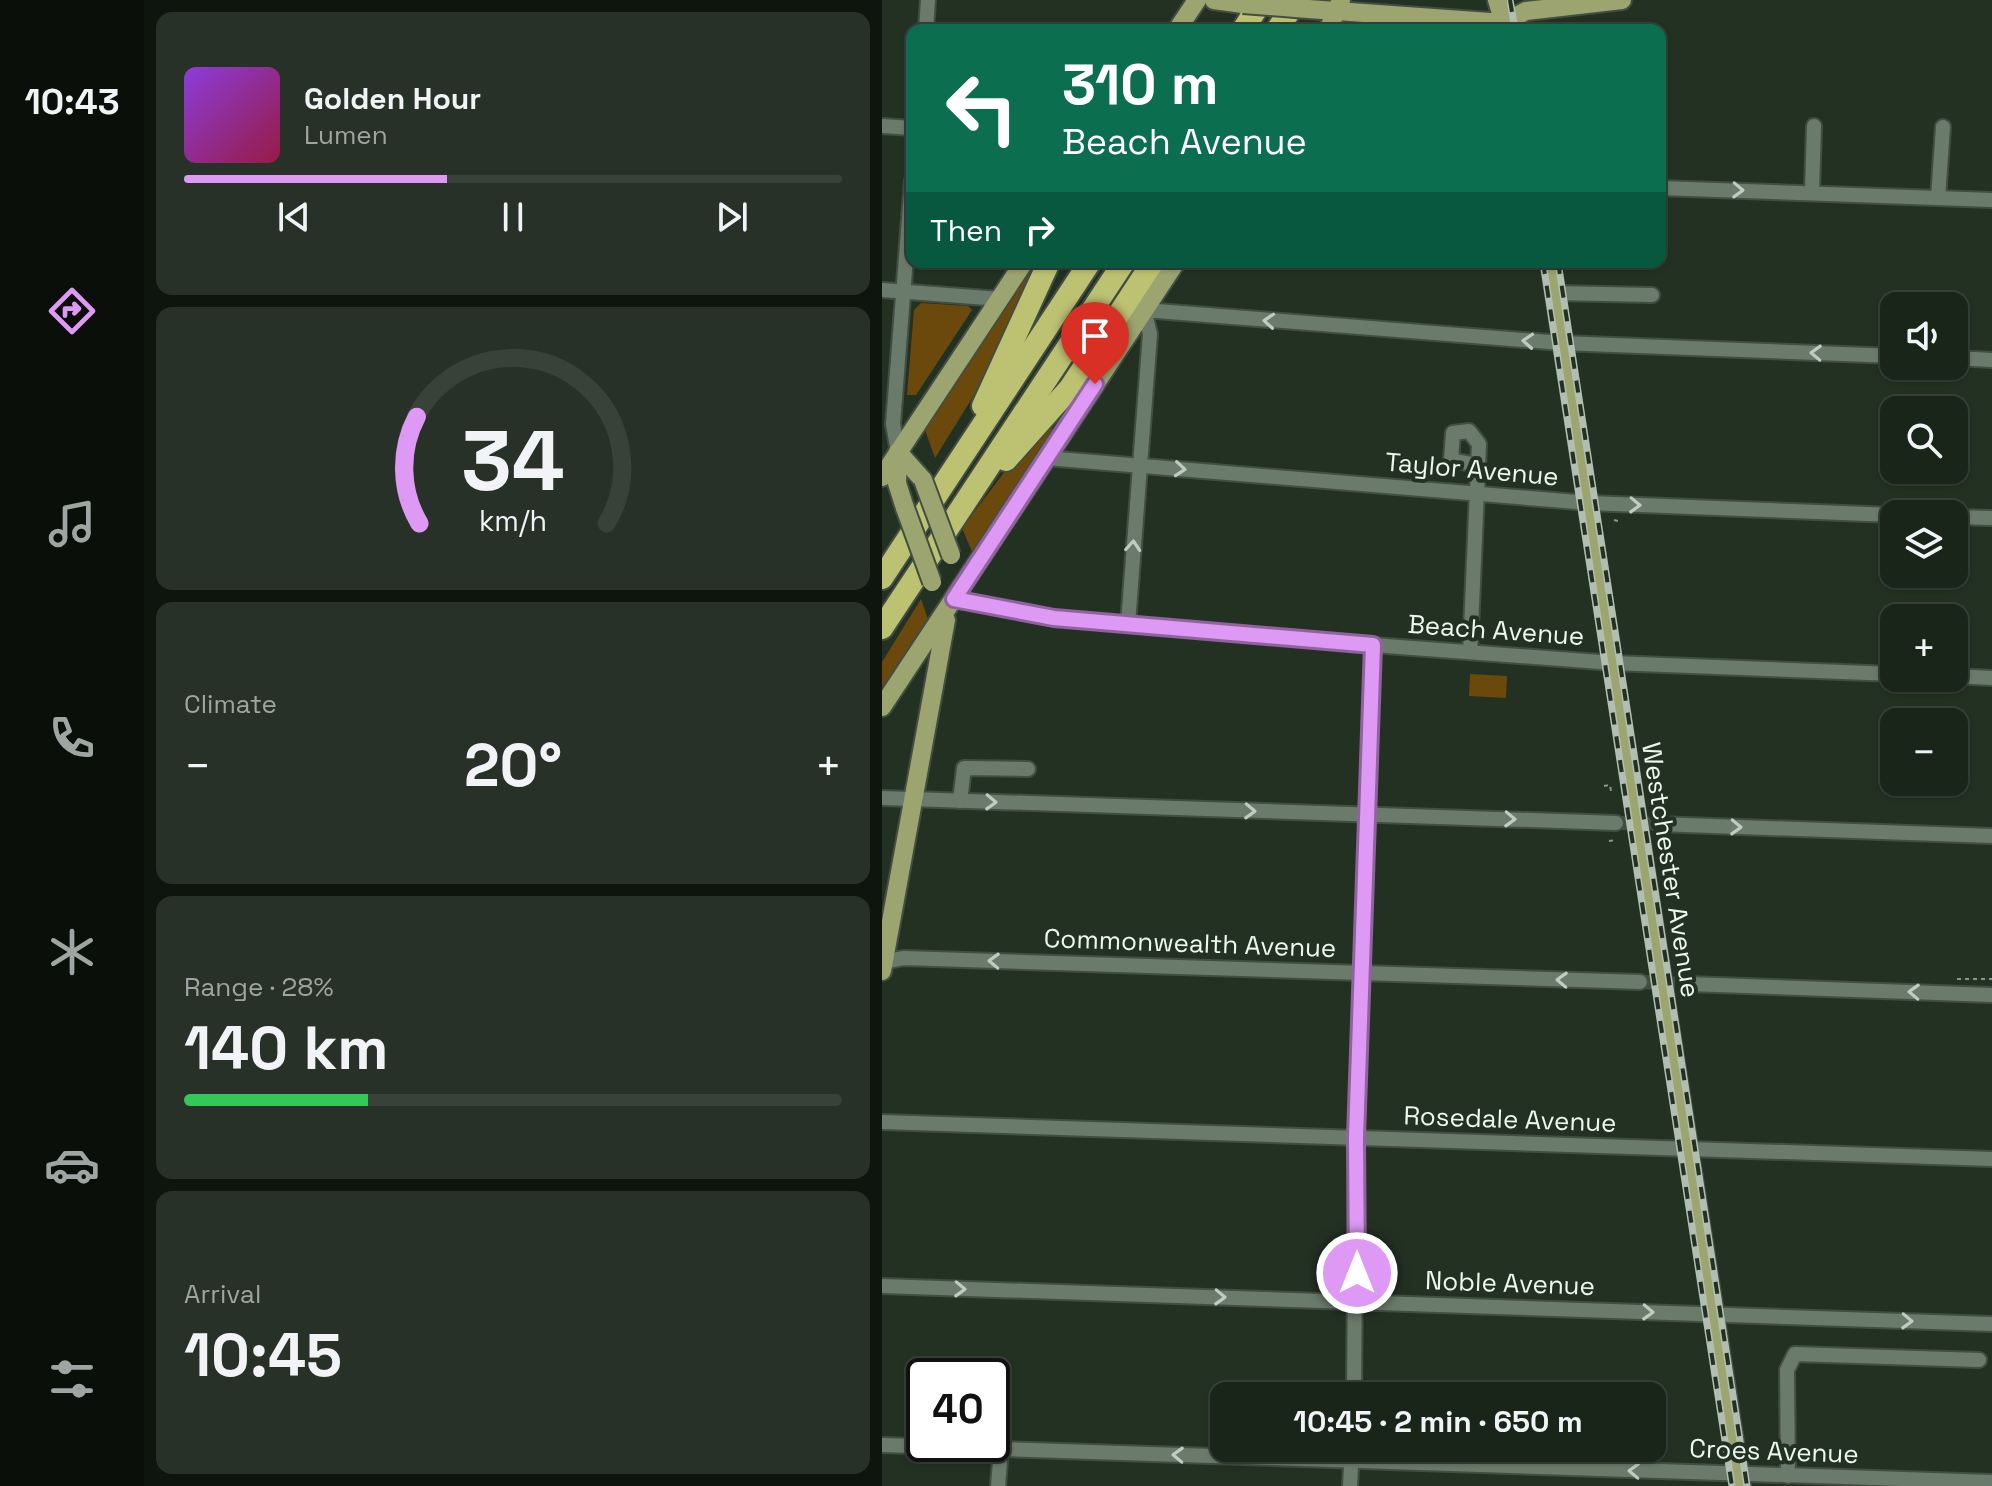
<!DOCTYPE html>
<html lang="en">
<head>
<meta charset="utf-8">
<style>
	:root { --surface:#1a251a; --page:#273127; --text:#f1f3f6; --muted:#9fa5a2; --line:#384239; --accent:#dd99f4 }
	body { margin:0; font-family:"Space Grotesk",sans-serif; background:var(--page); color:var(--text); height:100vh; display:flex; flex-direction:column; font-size:30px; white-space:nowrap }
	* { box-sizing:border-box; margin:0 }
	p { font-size:26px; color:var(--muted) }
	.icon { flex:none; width:44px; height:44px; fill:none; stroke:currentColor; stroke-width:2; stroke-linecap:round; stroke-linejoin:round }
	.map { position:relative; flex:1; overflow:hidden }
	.drawer { display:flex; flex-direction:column; gap:12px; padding:12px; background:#0e140e; width:738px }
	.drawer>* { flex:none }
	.banner { position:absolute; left:24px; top:24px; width:760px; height:244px; border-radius:16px; box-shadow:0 2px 6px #0004,0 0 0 2px var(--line); background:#0b6e4f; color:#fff; overflow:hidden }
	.controls { position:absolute; left:998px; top:292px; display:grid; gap:16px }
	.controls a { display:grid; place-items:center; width:88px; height:88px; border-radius:16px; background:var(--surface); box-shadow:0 2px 6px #0004,0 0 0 2px var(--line); font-size:40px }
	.speed { position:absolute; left:24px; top:1358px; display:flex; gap:16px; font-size:40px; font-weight:700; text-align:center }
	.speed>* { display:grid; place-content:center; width:104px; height:104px; border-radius:50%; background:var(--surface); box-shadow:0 2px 6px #0004,0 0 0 2px var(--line); line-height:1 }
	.speed .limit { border:4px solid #111; border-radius:12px; background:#fff; color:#111 }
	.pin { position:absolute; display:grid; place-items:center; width:68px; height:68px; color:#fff; margin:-82px -34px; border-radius:50% 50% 50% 0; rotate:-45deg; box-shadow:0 0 8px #0007 }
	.pin .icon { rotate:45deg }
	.me { position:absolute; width:88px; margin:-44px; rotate:0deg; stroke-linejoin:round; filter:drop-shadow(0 0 6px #0008) }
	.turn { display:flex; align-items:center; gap:28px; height:168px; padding:0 24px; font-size:36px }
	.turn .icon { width:104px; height:104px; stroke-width:2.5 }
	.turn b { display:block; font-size:56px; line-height:68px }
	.then { display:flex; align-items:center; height:76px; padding:0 24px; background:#0003; gap:16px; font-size:30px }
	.big { font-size:60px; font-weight:700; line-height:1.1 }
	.drawer .tile { flex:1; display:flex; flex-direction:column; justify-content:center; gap:12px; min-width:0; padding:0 28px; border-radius:16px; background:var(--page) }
	.drawer .dial { align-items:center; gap:0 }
	.dial svg { height:208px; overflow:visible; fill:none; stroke:var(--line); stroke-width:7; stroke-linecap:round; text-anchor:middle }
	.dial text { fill:var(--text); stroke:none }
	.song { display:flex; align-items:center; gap:24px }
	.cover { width:96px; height:96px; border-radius:12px; background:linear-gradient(135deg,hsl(270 70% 55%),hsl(340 70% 35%)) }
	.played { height:8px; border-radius:4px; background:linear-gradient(90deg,var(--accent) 40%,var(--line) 40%) }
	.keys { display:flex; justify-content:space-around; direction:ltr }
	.heat { display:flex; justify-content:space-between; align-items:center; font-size:44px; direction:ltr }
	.charge { height:12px; border-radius:6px; background:linear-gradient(90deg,#34c759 28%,var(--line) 0) }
	.trip { position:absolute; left:328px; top:1382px; width:456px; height:80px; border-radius:16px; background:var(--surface); box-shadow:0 2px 6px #0004,0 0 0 2px var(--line); font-weight:700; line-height:80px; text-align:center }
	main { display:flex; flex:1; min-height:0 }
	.tab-bar { display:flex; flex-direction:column; width:144px; justify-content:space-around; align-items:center; background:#0a0f0a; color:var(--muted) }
	.tab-bar .icon { width:56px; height:56px }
	.tab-bar .selected { color:var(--accent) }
	.tab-bar b { font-size:36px; color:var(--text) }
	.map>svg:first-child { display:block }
	.green { fill:#6b490c }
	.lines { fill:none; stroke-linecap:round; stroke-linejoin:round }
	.minor-tunnel { stroke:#414f41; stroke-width:14; stroke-dasharray:14 7; stroke-linecap:butt }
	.minor-casing { stroke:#424e42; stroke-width:18 }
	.major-casing { stroke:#424e42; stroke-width:22 }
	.highway-casing { stroke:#424e42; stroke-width:26 }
	.path { stroke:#8b978b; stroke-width:2; stroke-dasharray:4 4; stroke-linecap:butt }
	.minor { stroke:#6b7b6b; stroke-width:14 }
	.major { stroke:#9ca56f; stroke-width:18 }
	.highway { stroke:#bdc172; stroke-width:22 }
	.rail-casing { stroke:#b3beb3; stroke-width:7 }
	.rail { stroke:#233123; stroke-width:4; stroke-dasharray:12; stroke-linecap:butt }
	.major-bridge-casing { stroke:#424e42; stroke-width:22; stroke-linecap:butt }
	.major-bridge { stroke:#9ca56f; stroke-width:18 }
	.oneway { stroke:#c0ccc0 }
	.route-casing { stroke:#90639f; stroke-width:20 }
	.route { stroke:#dd99f4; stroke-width:14 }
	.labels { text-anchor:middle; stroke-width:8; stroke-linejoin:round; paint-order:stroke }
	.street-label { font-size:26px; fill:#edf7ed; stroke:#233123 }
</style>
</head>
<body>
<main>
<nav class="tab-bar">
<b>10:43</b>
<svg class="icon selected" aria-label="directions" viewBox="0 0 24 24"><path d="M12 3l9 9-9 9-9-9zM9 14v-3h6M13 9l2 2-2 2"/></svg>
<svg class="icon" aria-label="music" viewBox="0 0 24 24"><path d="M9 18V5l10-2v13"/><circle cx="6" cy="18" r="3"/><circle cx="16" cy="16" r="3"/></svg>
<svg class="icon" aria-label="phone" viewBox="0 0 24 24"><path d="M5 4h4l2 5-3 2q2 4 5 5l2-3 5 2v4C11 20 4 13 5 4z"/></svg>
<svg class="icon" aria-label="climate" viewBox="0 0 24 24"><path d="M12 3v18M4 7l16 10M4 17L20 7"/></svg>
<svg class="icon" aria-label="car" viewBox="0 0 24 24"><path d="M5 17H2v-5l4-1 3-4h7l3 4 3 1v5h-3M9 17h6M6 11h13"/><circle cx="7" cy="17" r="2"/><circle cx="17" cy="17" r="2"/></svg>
<svg class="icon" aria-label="filters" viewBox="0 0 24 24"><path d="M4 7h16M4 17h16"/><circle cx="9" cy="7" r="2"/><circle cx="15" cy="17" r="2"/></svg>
</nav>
<section class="drawer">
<div class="tile">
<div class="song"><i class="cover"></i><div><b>Golden Hour</b><p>Lumen</p></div></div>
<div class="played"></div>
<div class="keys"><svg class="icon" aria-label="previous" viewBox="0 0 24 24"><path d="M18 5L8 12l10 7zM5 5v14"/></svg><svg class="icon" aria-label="pause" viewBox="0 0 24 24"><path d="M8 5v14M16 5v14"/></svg><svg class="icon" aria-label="next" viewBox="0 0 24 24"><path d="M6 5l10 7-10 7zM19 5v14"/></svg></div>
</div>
<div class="tile dial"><svg viewBox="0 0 100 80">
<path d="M14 69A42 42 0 1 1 86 69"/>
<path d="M14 69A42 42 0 0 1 13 28" stroke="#dd99f4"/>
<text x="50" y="56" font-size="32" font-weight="700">34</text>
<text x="50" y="72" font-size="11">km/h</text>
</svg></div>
<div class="tile"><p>Climate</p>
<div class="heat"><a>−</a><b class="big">20°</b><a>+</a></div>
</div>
<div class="tile"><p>Range · 28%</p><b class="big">140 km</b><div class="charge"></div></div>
<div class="tile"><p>Arrival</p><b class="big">10:45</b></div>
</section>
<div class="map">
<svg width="1110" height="1486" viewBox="0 0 1110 1486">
	<rect width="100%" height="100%" fill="#233123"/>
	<g class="green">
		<polygon points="154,262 161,262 92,395 53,458 43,430"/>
		<polygon points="39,303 86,306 90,310 34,395 25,395 32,310"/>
		<polygon points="165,426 172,430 91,554 80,528 121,474"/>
		<polygon points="39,599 47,622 0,693 0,662"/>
		<polygon points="588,674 625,676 624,698 587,696"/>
	</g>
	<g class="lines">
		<g class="minor-tunnel">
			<polyline points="734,823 776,824"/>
			<polyline points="758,982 807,984"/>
		</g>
		<defs>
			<g id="minor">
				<polyline points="44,30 46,0"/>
				<polyline points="0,126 30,128"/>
				<polyline points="778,188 1110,200"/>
				<polyline points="930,192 932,126"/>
				<polyline points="1056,198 1061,127"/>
				<polyline points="0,290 118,299"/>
				<polyline points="672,293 770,295"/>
				<polyline points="1072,358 1110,360"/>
				<polyline points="16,452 11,424 30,180"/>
				<polyline points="164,458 707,503 1012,515"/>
				<polyline points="1072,517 1110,518"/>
				<polyline points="72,599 172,618 491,645 731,663 1012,674"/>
				<polyline points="246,624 268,334 262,310 680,343 1012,356"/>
				<polyline points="588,652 597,444 587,431 571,433 569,460 595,465"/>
				<polyline points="1072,676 1110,678"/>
				<polyline points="0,798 734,823"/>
				<polyline points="78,801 82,768 146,769"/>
				<polyline points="776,824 1110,836"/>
				<polyline points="0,962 22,958 758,982"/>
				<polyline points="807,984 1110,995"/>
				<polyline points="0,1122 1110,1159"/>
				<polyline points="0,1286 1110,1324"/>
				<polyline points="472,1396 474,1137 491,645"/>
				<polyline points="0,1445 1110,1482"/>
				<polyline points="906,1476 905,1370 913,1354 1097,1360"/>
				<polyline points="116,1486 119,1449"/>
				<polyline points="468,1486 470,1448"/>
			</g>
			<g id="major">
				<polyline points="332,0 361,4"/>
				<polyline points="615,0 624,30"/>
				<polyline points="426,9 622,23 644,11 740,0"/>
				<polyline points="295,30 315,0"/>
				<polyline points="446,30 459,0"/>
				<polyline points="668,262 859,1486"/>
				<polyline points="16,452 41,480"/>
				<polyline points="16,455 15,483 23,508"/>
				<polyline points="0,477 142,262"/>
				<polyline points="0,707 294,262"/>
				<polyline points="0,971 64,620"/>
			</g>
			<g id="highway">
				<polyline points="361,30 380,0"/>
				<polyline points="395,30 415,0"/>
				<polyline points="101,406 167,262"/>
				<polyline points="124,460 188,388 271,262"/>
				<polyline points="0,578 208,262"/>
				<polyline points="0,628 242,262"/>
			</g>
		</defs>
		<use href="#minor" class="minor-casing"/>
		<use href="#major" class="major-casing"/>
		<use href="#highway" class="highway-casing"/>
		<g class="path">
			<polyline points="732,520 736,521"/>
			<polyline points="722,786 728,785 729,791"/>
			<polyline points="727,841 735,840"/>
			<polyline points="782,858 783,862 787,861"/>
			<polyline points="1075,979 1110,979"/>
		</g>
		<use href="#minor" class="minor"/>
		<use href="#major" class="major"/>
		<use href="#highway" class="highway"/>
		<defs>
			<g id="rail">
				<polyline points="628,0 633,30"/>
				<polyline points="661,262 850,1486"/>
				<polyline points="676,262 865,1486"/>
			</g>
		</defs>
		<use href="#rail" class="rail-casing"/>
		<use href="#rail" class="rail"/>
		<defs>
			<g id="major-bridge">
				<polyline points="361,4 426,9"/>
				<polyline points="41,480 69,555"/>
				<polyline points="23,508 50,582"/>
			</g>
		</defs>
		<use href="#major-bridge" class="major-bridge-casing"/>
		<use href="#major-bridge" class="major-bridge"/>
	</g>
	<defs><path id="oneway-chevron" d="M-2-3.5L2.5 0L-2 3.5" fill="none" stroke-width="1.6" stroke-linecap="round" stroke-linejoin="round" transform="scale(2)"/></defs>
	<g class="oneway">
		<use href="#oneway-chevron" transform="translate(856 190) rotate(2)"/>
		<use href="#oneway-chevron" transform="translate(387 321) rotate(-176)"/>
		<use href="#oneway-chevron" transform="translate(646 341) rotate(-176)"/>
		<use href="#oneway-chevron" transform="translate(934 353) rotate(-178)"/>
		<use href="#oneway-chevron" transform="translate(298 469) rotate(5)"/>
		<use href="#oneway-chevron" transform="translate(753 505) rotate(2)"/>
		<use href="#oneway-chevron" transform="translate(251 546) rotate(-86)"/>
		<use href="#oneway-chevron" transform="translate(109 802) rotate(2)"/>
		<use href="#oneway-chevron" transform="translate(368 811) rotate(2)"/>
		<use href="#oneway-chevron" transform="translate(628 819) rotate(2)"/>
		<use href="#oneway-chevron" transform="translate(854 827) rotate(2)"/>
		<use href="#oneway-chevron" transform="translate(112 961) rotate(-178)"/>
		<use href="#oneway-chevron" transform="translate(680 980) rotate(-178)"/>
		<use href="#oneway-chevron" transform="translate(1032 992) rotate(-178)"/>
		<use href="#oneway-chevron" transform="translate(78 1289) rotate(2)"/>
		<use href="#oneway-chevron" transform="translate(338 1297) rotate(2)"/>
		<use href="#oneway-chevron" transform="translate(766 1312) rotate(2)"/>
		<use href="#oneway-chevron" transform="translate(1025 1321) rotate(2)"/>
		<use href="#oneway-chevron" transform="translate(296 1455) rotate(-178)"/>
		<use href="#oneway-chevron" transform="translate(752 1471) rotate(-178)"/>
	</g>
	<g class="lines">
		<defs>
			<polyline id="route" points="213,384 72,599 172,618 491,645 474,1137 475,1273"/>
		</defs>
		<use href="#route" class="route-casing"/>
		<use href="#route" class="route"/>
	</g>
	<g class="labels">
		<g class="street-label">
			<text transform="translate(590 469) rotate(5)" y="9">Taylor Avenue</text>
			<text transform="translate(614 630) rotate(4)" y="9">Beach Avenue</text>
			<text transform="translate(789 870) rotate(81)" y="9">Westchester Avenue</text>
			<text transform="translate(308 943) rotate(2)" y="9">Commonwealth Avenue</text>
			<text transform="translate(628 1119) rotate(2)" y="9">Rosedale Avenue</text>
			<text transform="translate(628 1283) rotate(2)" y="9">Noble Avenue</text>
			<text transform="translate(892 1451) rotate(2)" y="9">Croes Avenue</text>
		</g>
	</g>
</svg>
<div class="controls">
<a><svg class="icon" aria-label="sound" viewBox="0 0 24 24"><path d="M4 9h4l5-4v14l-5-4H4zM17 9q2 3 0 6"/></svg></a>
<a><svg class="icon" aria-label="search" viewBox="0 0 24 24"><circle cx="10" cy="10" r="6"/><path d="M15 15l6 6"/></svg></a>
<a><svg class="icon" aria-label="layers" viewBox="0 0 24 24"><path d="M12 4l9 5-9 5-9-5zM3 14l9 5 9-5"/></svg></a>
<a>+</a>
<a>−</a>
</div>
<div class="speed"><div class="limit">40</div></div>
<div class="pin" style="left:213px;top:384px;background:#d93025"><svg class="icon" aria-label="arrive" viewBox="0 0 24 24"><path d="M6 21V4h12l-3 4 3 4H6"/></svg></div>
<svg class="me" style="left:475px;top:1273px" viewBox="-20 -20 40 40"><circle r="17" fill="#dd99f4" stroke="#fff" stroke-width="3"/><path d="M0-11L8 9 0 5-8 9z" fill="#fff"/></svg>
<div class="trip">10:45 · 2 min · 650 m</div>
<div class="banner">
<div class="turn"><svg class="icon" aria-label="left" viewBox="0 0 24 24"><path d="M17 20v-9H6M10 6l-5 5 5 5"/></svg><div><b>310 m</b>Beach Avenue</div></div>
<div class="then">Then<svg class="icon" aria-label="right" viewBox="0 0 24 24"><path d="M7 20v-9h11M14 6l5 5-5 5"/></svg></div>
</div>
</div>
</main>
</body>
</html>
